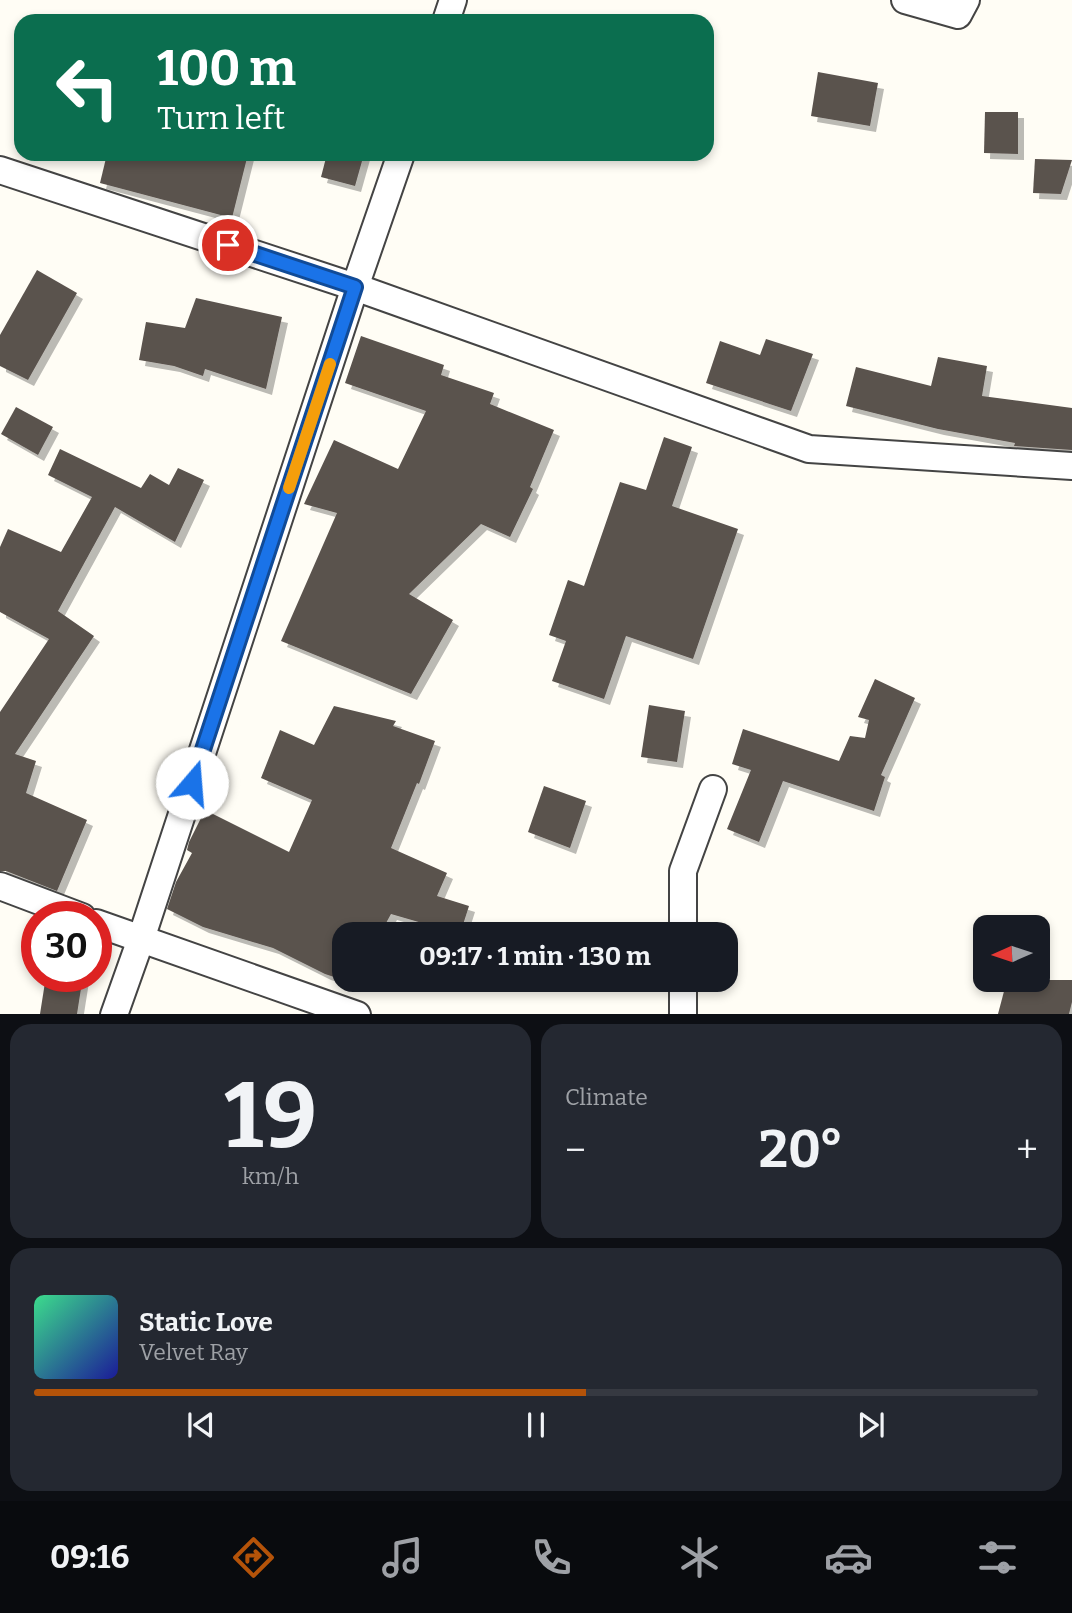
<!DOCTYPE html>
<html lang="en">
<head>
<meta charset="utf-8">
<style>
	:root { --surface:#171b24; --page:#242831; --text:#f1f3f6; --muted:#9ea1a6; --line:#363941; --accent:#b45309 }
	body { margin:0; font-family:Bitter,serif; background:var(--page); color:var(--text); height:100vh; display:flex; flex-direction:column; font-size:26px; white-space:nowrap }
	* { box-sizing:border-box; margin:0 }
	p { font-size:23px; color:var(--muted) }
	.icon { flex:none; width:38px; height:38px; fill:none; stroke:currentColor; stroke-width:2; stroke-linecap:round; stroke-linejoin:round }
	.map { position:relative; height:1014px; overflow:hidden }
	.panel { display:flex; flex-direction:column; gap:10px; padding:10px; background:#0d0f14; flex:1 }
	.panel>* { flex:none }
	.banner { position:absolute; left:14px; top:14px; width:700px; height:147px; border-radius:21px; box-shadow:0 4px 10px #0003; background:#0b6e4f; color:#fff; overflow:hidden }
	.needle { width:46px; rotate:267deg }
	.fabs { position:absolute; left:973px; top:915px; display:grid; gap:14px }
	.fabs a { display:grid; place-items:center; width:77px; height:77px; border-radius:14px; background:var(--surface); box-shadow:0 4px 10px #0003; font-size:35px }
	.speed { position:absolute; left:21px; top:901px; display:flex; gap:14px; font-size:35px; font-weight:700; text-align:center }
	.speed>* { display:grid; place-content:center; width:91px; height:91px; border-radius:50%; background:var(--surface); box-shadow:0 4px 10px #0003; line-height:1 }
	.speed .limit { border:10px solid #d22; background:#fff; color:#111 }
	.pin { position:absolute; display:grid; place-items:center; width:60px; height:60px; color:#fff; margin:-30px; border:4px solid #fff; border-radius:50%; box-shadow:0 2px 7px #0007 }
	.me { position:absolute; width:77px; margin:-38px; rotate:18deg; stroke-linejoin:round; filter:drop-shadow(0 0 5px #0008) }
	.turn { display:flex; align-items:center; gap:24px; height:147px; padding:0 28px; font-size:32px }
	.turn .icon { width:91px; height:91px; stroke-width:2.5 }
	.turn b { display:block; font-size:49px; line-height:60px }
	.big { font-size:52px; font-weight:700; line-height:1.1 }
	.panel .card { flex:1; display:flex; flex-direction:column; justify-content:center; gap:10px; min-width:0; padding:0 24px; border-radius:21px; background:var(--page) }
	.panel .dial { align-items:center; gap:0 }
	.dial b { font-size:91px; line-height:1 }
	.song { display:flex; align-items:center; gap:21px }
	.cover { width:84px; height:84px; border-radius:10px; background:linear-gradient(135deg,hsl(150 70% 55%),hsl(240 70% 35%)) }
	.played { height:7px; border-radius:4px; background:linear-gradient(90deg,var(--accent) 55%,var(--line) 55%) }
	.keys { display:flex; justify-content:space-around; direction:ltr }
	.heat { display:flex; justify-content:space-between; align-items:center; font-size:38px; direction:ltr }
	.panel .tiles { flex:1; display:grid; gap:10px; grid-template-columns:1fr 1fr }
	.card:last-child { grid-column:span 2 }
	.trip { position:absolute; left:332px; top:922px; width:406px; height:70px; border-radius:21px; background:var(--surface); box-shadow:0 4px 10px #0003; font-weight:700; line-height:70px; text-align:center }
	.dock { display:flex; height:112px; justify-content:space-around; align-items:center; background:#090b0e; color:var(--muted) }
	.dock .icon { width:49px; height:49px }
	.dock .current { color:var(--accent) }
	.dock b { font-size:32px; color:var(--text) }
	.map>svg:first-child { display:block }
	.building { fill:#5a524d; filter:url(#shadow) }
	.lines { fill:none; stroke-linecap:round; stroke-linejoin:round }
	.minor-casing { stroke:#444; stroke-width:30 }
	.minor { stroke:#fff; stroke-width:26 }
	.route-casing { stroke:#114b97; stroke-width:18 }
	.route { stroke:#1a73e8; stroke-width:12 }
	.slow { stroke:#f59e0b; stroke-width:12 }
</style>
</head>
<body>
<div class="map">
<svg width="1072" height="1015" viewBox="0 0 1072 1015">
	<defs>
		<filter id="shadow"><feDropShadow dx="6" dy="6" stdDeviation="0" flood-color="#0004"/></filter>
	</defs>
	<rect width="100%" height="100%" fill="#fffdf5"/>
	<g class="building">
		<polygon points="818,72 878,83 870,126 811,116"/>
		<polygon points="985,112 1018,112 1018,154 984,153"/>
		<polygon points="107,154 248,154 232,218 100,183"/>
		<polygon points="327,154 364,154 355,186 321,177"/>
		<polygon points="1035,159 1072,160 1061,194 1033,193"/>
		<polygon points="37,270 77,293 28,380 0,366 0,335"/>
		<polygon points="196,298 282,317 266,389 205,369 203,376 174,366 139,360 146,322 185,328"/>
		<polygon points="361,336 444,365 441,375 494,393 490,404 554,430 530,487 533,489 510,537 481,524 409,594 453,620 411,694 281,641 337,513 304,504 334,440 398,469 426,411 345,383"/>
		<polygon points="766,339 813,354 791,411 706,383 720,341 760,355"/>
		<polygon points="938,357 987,366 982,396 1072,408 1072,450 1014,446 1015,443 938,429 846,406 856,367 931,386"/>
		<polygon points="16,407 53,427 38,455 1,434"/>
		<polygon points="664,437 692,447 672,506 738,529 693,659 626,636 604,699 552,681 566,641 549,635 568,580 584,586 620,482 646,490"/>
		<polygon points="60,449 141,488 150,474 169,485 178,468 204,480 175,542 115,507 58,611 94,636 15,754 36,761 26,793 87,820 57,891 6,871 0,871 0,712 49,639 0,612 0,547 8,529 61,552 92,497 48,475"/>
		<polygon points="875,679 915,698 881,775 885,777 874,811 783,781 759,842 727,829 751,770 732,764 743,729 839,761 850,736 865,738 869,720 858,717"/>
		<polygon points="649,705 685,711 677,762 641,757"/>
		<polygon points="334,706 396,721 393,726 435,741 419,784 417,783 391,848 447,873 437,896 469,906 460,934 391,914 380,934 345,934 345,980 357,980 355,984 325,974 273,948 203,927 167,909 176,882 192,853 187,850 189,842 205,810 289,852 312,800 261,778 280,730 314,745"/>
		<polygon points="544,786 586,801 570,848 528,832"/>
		<polygon points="46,976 83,976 77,1014 40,1014"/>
		<polygon points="1007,980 1072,980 1072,1002 1069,1014 998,1014"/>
	</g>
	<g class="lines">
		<defs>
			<g id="minor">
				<polyline points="905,0 958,15 966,0"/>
				<polyline points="446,21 453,0"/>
				<polyline points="0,170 355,287 809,449 1072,466"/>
				<polyline points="0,886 82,917"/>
				<polyline points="96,923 357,1015"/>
				<polyline points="683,934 683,871 713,789"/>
				<polyline points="114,1015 141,939 355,287 401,154"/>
				<polyline points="683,1015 683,980"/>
			</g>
		</defs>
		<use href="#minor" class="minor-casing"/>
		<use href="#minor" class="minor"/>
	</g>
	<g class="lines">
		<defs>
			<polyline id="route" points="192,783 355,287 228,245"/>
		</defs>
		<use href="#route" class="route-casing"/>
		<use href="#route" class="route"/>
		<polyline class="slow" points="289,488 330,364"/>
	</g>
</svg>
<div class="fabs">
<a><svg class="needle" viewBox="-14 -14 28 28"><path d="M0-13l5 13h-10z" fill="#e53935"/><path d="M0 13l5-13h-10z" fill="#9ea1a6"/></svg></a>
</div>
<div class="speed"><div class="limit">30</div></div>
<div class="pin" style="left:228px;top:245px;background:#d93025"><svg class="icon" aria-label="arrive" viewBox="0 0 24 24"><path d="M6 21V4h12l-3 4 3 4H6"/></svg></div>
<svg class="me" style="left:192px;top:783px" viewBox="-20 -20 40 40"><circle r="19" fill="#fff"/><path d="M0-13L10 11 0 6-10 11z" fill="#1a73e8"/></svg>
<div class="trip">09:17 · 1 min · 130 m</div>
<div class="banner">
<div class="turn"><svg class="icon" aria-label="left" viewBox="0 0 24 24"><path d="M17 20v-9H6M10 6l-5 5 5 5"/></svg><div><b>100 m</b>Turn left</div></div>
</div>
</div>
<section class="panel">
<div class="tiles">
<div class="card dial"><b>19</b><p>km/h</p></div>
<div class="card"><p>Climate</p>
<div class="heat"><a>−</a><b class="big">20°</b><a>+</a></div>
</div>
<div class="card">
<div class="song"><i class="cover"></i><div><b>Static Love</b><p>Velvet Ray</p></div></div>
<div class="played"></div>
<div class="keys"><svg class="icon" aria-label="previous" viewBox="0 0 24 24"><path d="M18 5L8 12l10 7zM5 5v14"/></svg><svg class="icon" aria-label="pause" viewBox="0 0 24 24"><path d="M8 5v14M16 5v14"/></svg><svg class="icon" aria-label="next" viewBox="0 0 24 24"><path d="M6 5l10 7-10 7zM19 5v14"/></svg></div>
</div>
</div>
</section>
<nav class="dock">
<b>09:16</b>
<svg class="icon current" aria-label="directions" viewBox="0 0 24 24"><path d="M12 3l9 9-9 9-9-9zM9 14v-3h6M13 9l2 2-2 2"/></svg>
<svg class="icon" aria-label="music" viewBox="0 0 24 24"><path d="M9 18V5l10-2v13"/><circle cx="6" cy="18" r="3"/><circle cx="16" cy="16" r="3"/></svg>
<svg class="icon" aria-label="phone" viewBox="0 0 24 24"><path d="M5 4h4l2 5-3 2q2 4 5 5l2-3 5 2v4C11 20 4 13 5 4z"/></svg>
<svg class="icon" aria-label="climate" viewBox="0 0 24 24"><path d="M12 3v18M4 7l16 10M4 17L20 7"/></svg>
<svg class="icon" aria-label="car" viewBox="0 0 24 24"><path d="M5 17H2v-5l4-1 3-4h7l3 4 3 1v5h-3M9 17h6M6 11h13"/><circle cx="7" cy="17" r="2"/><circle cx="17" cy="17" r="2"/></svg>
<svg class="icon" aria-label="filters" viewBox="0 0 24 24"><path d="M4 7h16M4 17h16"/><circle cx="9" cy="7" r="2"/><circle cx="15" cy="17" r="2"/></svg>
</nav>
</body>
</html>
